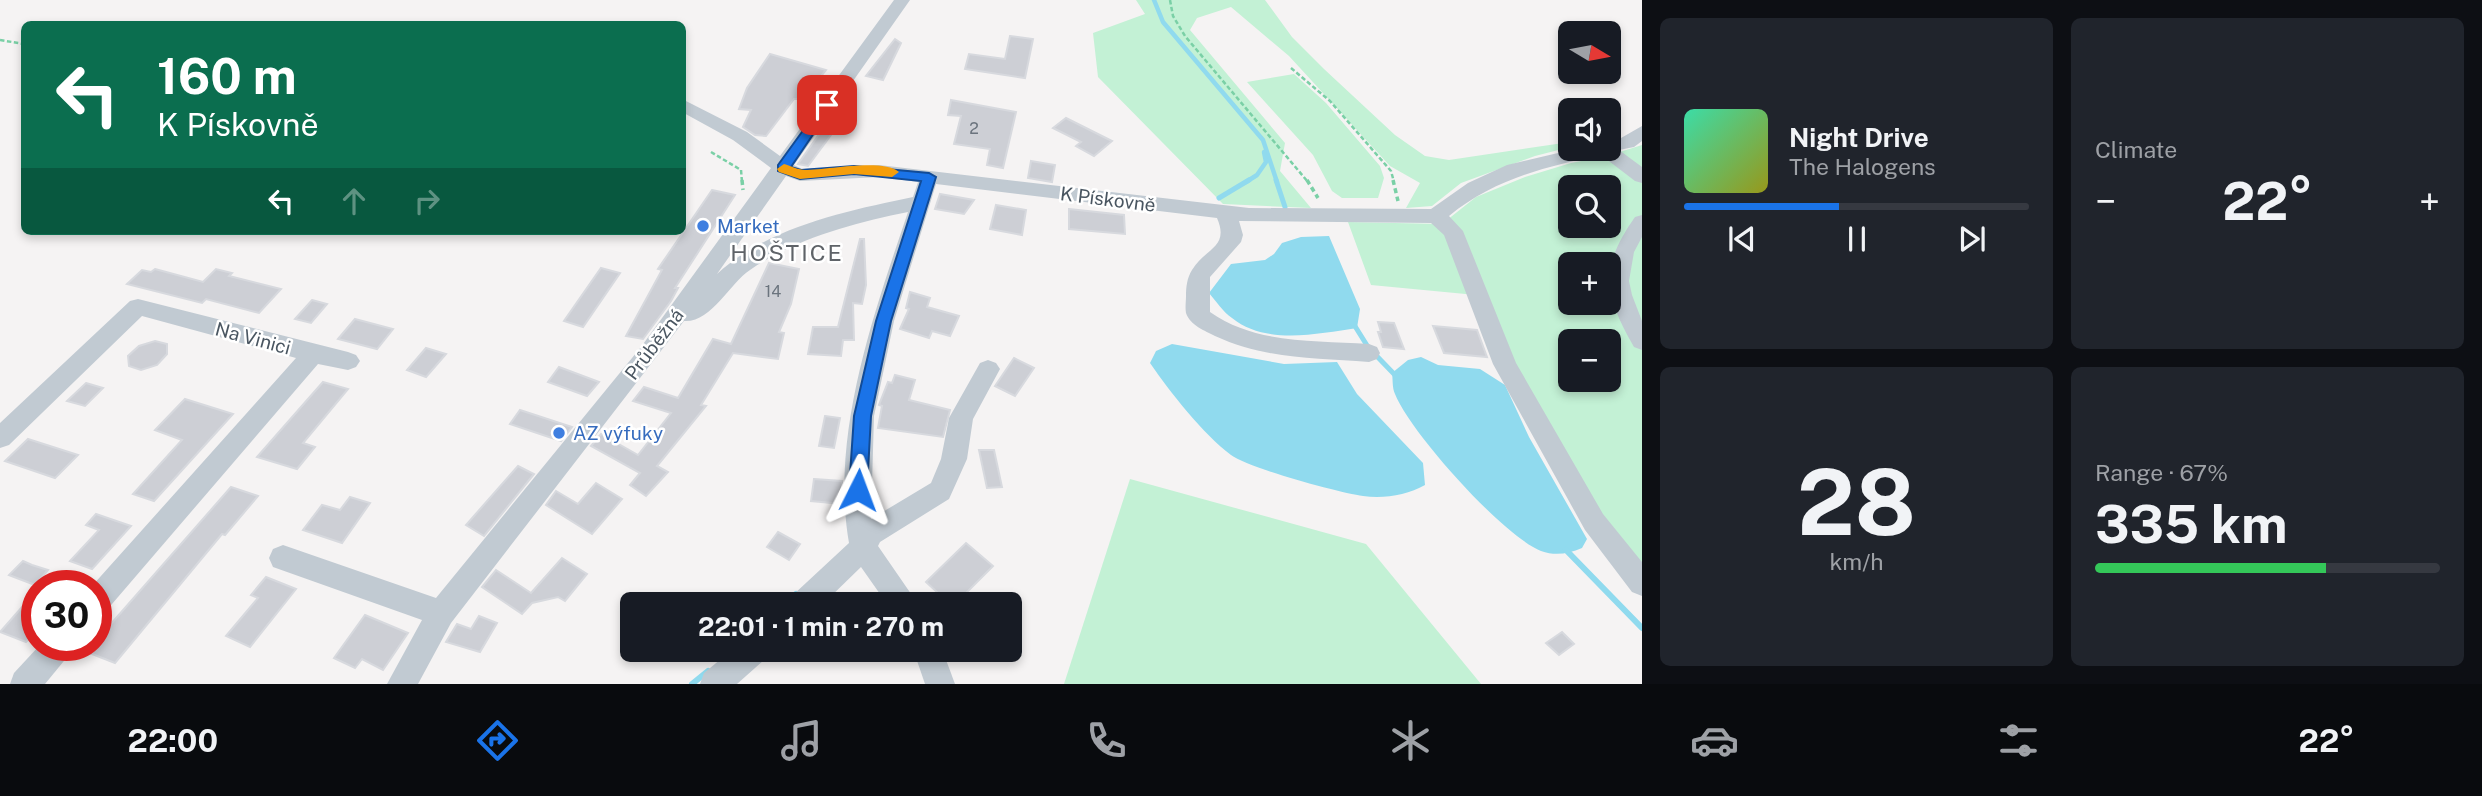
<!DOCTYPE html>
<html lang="en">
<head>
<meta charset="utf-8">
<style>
	:root { --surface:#171b24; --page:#20242c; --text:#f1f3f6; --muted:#9ea1a6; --line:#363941; --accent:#1a73e8 }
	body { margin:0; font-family:"Public Sans",sans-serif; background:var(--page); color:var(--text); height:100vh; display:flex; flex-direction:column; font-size:26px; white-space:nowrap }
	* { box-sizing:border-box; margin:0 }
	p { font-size:23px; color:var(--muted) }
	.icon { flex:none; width:38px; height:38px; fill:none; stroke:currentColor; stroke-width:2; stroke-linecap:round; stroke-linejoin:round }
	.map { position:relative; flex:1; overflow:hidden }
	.panel { display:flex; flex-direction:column; gap:18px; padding:18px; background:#0d0f14; width:840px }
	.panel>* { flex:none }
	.guide { position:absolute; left:21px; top:21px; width:665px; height:214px; border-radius:10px; box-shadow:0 4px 10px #0003; background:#0b6e4f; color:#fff; overflow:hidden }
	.needle { width:46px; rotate:100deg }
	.controls { position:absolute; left:1558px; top:21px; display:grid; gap:14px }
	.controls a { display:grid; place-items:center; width:63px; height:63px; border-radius:10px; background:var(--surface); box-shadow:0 4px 10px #0003; font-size:35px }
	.speed { position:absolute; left:21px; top:570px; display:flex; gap:14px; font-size:35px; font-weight:700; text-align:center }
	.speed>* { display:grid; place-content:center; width:91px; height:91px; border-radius:50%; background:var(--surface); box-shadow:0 4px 10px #0003; line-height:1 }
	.speed .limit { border:10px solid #d22; background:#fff; color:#111 }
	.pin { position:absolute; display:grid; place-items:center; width:60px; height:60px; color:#fff; margin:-30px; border-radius:14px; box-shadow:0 4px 10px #0006 }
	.me { position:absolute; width:77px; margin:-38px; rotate:3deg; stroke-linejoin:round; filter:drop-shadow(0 0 5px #0008) }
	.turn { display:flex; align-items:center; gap:24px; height:147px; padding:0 21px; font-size:32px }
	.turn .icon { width:91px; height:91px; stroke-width:2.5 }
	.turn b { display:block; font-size:49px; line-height:60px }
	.lanes { display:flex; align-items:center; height:66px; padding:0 21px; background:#0003; justify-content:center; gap:35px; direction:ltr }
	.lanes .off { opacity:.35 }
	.big { font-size:52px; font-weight:700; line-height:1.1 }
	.panel .card { flex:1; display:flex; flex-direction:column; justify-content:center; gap:10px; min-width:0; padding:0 24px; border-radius:10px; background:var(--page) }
	.panel .dial { align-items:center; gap:0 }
	.dial b { font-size:91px; line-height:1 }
	.song { display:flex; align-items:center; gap:21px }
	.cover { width:84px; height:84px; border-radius:10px; background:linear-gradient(135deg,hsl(160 70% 55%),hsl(60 70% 35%)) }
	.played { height:7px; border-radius:4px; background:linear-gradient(90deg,var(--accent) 45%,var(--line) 45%) }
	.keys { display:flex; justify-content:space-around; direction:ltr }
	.heat { display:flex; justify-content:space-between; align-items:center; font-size:38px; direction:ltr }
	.charge { height:10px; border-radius:5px; background:linear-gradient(90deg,#34c759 67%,var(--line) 0) }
	.panel .tiles { flex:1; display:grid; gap:18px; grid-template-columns:repeat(2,1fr) }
	.trip { position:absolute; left:620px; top:592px; width:402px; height:70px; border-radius:10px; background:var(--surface); box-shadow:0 4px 10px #0003; font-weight:700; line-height:70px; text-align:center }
	.tab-bar { display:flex; height:112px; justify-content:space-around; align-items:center; background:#090b0e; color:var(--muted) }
	.tab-bar .icon { width:49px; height:49px }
	.tab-bar .current { color:var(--accent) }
	.tab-bar b { font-size:32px; color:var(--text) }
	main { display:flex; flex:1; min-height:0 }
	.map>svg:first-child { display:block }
	.green { fill:#c3f1d5; fill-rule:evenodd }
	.water { fill:#90daee }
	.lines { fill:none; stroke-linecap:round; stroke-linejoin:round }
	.stream-far2 { stroke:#90daee; stroke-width:4.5 }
	.stream-far1 { stroke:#90daee; stroke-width:5 }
	.stream { stroke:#90daee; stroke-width:6 }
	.building { fill:#cdcfd5; stroke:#d7d9de; stroke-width:2 }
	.path-far1 { stroke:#7ad0a6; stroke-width:2.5; stroke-dasharray:4.5 2.5; stroke-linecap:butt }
	.path { stroke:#7ad0a6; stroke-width:3.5; stroke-dasharray:5 3.5; stroke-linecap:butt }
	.minor { fill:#c1cad2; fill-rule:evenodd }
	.route { fill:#1a73e8; stroke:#114b97; stroke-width:2 }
	.slow { fill:#f59e0b }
	.shop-dot { fill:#3f7fe0; stroke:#fff; stroke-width:2.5 }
	.labels { text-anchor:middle; stroke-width:5; stroke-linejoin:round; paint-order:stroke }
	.number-label { font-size:16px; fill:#6b747e }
	.street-label { font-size:19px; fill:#4a5661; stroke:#fff }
	.shop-label { font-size:19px; fill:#366cbe; stroke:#fff; text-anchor:start }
	.quarter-label { font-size:23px; letter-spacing:2px; fill:#5f6368; stroke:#fff }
</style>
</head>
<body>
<main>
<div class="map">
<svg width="1642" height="684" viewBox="0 0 1642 684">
	<rect width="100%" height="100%" fill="#f5f3f3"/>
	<g class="green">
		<polygon points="1136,0 1265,0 1292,37 1324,69 1395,135 1425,156 1449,160 1570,142 1570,147 1535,156 1461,183 1432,206 1406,208 1420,183 1390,166 1289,56 1231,7 1197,18 1190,30 1285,143 1280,171 1311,208 1223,204 1098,77 1093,33 1145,14"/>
		<polygon points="1294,74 1326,103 1380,166 1384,178 1378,198 1342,198 1332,191 1313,155 1247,82"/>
		<path d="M1642,145v424l-48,-59 -118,-215 -105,-10 -23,-63 94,2 34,-27 49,-20 46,-14 36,-7zM1570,187h38v39h-38zM1570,264h38v39h-38zM1570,341h38v39h-38z"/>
		<polygon points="1130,479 1366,544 1481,684 1064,684"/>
	</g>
	<g class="water">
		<path d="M1329,236l31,73 -3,19c-40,6 -92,17 -125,-10 -9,-6 -16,-17 -23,-25l22,-29 34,-4 9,-6 8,-11 19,-6z"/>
		<path d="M1172,344l112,20 53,-2 20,32 66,69 2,22c-18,10 -41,14 -62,11 -23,-3 -115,-28 -132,-41 -28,-21 -61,-63 -81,-92l6,-12z"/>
		<path d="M1421,357l17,8 42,4 25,16 24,52 58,102 -5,9c-14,6 -27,8 -41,3 -38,-15 -131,-119 -146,-157 -3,-6 -2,-15 -3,-21l16,-13z"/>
	</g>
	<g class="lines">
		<g class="stream-far2">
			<polyline points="1154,0 1163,22 1263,140 1277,182"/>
			<polyline points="1246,182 1257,175 1266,162 1264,152"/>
		</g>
		<g class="stream-far1">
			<polyline points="1276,180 1285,207"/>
			<polyline points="1219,198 1249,180"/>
			<polyline points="1353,323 1368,347 1395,375"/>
		</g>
		<g class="stream">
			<polyline points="1566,550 1642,628"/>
			<polyline points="785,604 796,594"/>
			<polyline points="692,684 708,671"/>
		</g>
	</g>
	<g class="building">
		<polygon points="1010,36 1033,39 1025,78 965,69 969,54 1005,59"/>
		<polygon points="895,39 901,43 883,80 866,76"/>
		<polygon points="770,54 826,70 809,91 804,90 797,99 794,99 766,136 755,135 743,127 751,110 739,109 747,88"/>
		<polygon points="951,100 1016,112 1003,168 987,165 990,149 954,144 961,116 948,115"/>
		<polygon points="837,109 848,112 808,166 798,164"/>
		<polygon points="1066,118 1112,141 1094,156 1076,146 1081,142 1053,128"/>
		<polygon points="1031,161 1055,165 1052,182 1028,178"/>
		<polygon points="712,190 735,195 675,288 678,288 671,301 643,339 626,336 662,270 658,269"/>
		<polygon points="940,194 974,200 964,214 935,209"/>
		<polygon points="996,205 1026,210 1022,235 990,229"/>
		<polygon points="1069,209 1124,215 1125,234 1069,229"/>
		<polygon points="860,239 864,239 866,285 862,304 853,303 854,340 843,340 841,356 808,354 813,327 838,327"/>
		<polygon points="769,263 799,269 791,304 779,332 784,333 778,359 733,353 701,405 706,406 657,466 668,472 646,496 630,485 640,473 591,446 601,434 638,455 671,413 633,401 644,387 678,398 713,339 731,344"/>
		<polygon points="601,268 620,273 583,327 564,321"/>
		<polygon points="155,269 203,282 216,269 232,273 229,276 281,289 259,313 206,299 202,303 127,284 142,270 151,272"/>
		<polygon points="910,292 930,298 927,307 959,316 950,336 932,331 929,338 900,329 909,309 906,308"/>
		<polygon points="312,300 327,304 311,323 295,319"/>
		<polygon points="355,319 393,329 377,349 338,339"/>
		<polygon points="1378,322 1394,323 1404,349 1383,347 1378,332 1381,332"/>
		<polygon points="1433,326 1477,330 1487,357 1444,353"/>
		<polygon points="155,341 167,344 167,354 157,365 141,370 129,366 128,356 139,346"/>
		<polygon points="426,348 446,354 426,377 407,370"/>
		<polygon points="1014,358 1034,368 1015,396 995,386"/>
		<polygon points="559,367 599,382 587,396 548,382"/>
		<polygon points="895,375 915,380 909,400 950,410 943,437 878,428 882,406 879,405 888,382 892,383"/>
		<polygon points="323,382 348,389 303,443 315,447 297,469 257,457"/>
		<polygon points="86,383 103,388 85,406 67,401"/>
		<polygon points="185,399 233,414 154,501 133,494 182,440 155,430"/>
		<polygon points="520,410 572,427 561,441 510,424"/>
		<polygon points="825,416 840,418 834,448 819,446"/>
		<polygon points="28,439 78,455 55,478 5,461"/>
		<polygon points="979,450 994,450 1002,487 987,488"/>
		<polygon points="518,466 534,474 484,536 466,525"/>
		<polygon points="814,479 842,481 842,504 811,501"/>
		<polygon points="596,483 622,499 592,534 546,505 556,491 578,504"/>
		<polygon points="231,487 258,496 225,535 222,534 115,663 87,652 92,646 96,646 96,641"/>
		<polygon points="350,497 370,503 342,543 303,530 322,505 340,510"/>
		<polygon points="96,514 131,526 92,569 70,561 99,530 86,525"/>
		<polygon points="778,532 800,544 789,560 767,547"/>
		<polygon points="966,543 993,566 955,604 950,604 926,582"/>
		<polygon points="562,558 587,574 565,601 558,597 532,603 522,614 482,587 496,570 531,593"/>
		<polygon points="23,561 32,565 48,570 35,585 9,575"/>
		<polygon points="266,577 296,589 250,647 226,636 258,598 251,595"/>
		<polygon points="37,590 37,630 26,642 0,632"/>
		<polygon points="365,615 408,633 383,670 362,659 355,668 334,658"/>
		<polygon points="479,616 497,623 480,652 446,642 457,624 471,629"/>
		<polygon points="1562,632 1574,644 1559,655 1546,643"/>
	</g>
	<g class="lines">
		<g class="path-far1">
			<polyline points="1170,0 1173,16 1185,36 1308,182"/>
			<polyline points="0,40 24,44"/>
			<polyline points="1291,68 1330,101 1391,171 1394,182"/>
			<polyline points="711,152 741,170 742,182"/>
		</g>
		<g class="path">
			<polyline points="742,180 743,190"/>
			<polyline points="1307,180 1318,198"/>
			<polyline points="1393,180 1398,201"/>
		</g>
		<g class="minor">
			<path d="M894,0h16l-116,165 8,4 77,-4 370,43 182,1 37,-26 39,-18 68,-16h33v-8l13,-3 21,-12v15l-8,6 -15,3 23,17v16l-7,-2 -34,-26c-56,12 -107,24 -152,61l14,15 53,132 87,151 39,48v34l-10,-4 -47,-62 -92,-166 -49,-129 -13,-12 -192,-2 4,14 -2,7 -31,35v35c47,33 105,28 159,32l8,3 3,6 -3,6 -8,3c-54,-4 -104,-3 -154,-26 -10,-5 -25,-11 -29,-23 -1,-5 0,-12 0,-17 0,-9 1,-18 6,-26 13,-22 38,-22 25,-52l-281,-34 -42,137 -20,95 -3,103 60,-36 10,-24 8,-41 31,-55 8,-3 8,3 4,6 -27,50 -6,40 -18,40 -69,43 -2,4 40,58h-31l-26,-37 -38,37h-34l4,-9 56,-52c-19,-108 25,-230 59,-331 -54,11 -111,26 -158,58 -21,14 -39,53 -66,51l-233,302 -33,61h-31l35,-64 -149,-53 -4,-9 4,-9 10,-4 153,53 205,-251 130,-179 -38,-28 -51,-28v-13l65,33 33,24zM786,176l14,5 79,-4 39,5 -5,15c-67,14 -145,30 -196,77z"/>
			<path d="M1642,215v22l-8,15 -5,29 3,14 10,26v29l-8,-3c-30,-52 -35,-79 1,-130z"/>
			<polygon points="138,299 348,352 356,355 360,361 356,367 348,370 318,364 106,611 96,615 96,586 92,586 296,358 142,316 9,445 0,448 0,423 130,301"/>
			<polygon points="39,646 73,646 68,656 45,684 10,684 14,673"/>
			<polygon points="733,649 769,649 765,659 737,684 700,684 704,673"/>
			<polygon points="913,649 942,649 955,684 925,684"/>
		</g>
	</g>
	<polygon class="route" points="827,101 833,105 791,167 801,170 854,166 929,173 936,177 891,321 871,416 867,490 865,496 858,498 852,496 849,490 854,416 876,321 921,181 854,174 800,179 778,171 778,165 823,103"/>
	<path class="slow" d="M784,164c7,2 14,6 21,6 22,0 78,-12 94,2l-7,5 -38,-3 -54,5 -21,-7 -2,-3z"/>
	<g class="shop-dot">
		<circle cx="703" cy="226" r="7"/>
		<circle cx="559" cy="433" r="7"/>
	</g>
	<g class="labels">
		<g class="number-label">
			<text x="974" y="134">2</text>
			<text x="773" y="297">14</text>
		</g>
		<g class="street-label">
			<text transform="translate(1108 199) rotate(7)" y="7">K Pískovně</text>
			<text transform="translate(253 338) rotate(15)" y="7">Na Vinici</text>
			<text transform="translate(654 344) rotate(-53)" y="7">Průběžná</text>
		</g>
		<g class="shop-label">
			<text x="717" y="233">Market</text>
			<text x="573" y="440">AZ výfuky</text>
		</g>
		<g class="quarter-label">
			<text x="787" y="261">HOŠTICE</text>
		</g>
	</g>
</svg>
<div class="controls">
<a><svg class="needle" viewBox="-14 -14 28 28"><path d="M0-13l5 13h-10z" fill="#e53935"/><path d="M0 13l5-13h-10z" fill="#9ea1a6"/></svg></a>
<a><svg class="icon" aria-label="sound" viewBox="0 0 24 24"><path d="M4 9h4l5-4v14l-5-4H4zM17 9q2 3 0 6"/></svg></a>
<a><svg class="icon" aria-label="search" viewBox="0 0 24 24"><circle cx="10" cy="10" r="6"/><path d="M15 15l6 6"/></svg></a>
<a>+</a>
<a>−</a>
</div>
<div class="speed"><div class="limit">30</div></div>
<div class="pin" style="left:827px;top:105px;background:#d93025"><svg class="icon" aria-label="arrive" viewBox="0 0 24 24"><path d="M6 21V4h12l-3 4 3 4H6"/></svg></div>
<svg class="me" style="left:858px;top:490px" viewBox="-20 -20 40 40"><path d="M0-17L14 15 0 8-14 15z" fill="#1a73e8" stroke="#fff" stroke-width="4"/></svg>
<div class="trip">22:01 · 1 min · 270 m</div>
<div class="guide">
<div class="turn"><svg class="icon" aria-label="left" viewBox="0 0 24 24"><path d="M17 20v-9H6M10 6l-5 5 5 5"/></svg><div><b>160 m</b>K Pískovně</div></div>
<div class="lanes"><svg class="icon" aria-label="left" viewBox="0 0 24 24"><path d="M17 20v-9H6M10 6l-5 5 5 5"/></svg><svg class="icon off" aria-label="ahead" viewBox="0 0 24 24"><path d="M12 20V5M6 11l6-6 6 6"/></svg><svg class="icon off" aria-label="right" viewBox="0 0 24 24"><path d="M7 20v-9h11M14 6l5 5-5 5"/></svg></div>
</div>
</div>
<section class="panel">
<div class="tiles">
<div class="card">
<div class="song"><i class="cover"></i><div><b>Night Drive</b><p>The Halogens</p></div></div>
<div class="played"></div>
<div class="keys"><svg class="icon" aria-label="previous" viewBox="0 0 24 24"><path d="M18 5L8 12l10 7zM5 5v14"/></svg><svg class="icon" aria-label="pause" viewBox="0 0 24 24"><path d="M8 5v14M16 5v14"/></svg><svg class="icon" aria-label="next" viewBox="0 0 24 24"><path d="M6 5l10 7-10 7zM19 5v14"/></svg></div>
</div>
<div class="card"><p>Climate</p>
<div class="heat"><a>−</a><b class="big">22°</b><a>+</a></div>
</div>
<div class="card dial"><b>28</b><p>km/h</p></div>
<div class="card"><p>Range · 67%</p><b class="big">335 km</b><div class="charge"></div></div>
</div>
</section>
</main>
<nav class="tab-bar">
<b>22:00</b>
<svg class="icon current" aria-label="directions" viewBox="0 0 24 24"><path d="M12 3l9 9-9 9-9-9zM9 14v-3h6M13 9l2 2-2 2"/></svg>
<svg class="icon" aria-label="music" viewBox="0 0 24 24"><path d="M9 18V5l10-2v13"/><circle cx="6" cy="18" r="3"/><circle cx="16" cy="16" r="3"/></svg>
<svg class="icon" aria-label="phone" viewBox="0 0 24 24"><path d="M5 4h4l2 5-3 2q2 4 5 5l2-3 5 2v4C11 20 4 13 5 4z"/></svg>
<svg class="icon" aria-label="climate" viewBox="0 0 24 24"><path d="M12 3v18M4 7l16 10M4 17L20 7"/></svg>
<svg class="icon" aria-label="car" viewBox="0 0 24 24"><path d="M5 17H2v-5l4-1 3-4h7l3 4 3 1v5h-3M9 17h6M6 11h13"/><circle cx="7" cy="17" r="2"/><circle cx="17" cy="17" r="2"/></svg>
<svg class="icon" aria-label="filters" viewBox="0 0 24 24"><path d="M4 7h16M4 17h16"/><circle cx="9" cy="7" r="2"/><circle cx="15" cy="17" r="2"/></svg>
<b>22°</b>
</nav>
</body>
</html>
